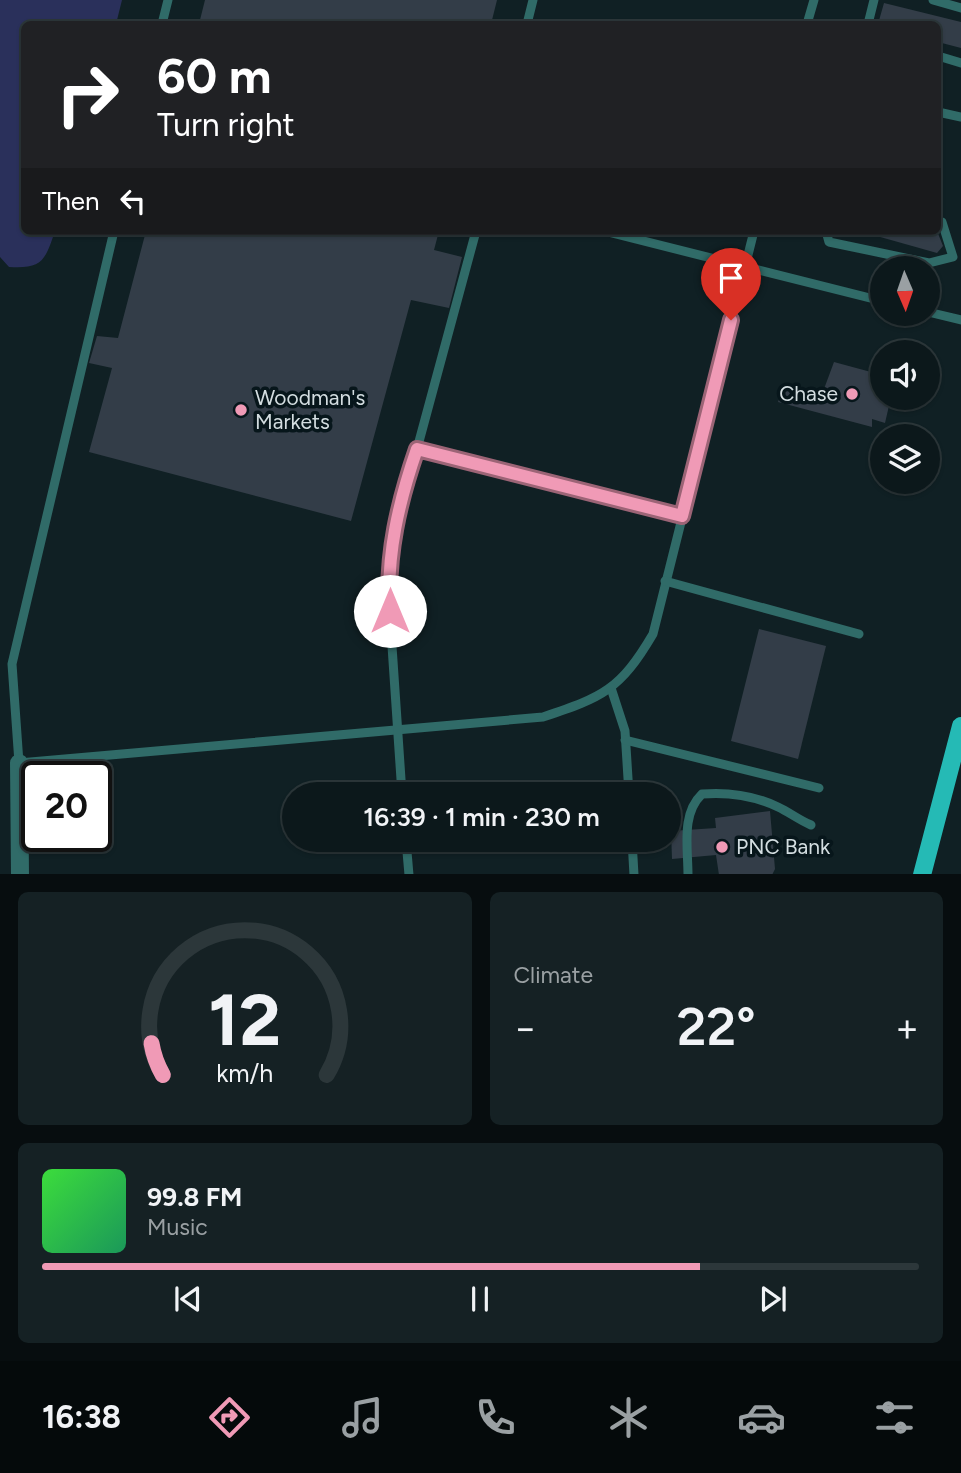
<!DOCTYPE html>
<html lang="en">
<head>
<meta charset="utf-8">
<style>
	:root { --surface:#0c181b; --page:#152124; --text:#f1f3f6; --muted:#9aa0a3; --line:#2c373a; --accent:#f09ab6 }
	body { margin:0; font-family:Figtree,sans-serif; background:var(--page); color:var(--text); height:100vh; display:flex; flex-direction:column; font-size:26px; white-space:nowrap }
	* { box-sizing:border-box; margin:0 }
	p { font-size:23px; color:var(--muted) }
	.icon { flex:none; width:38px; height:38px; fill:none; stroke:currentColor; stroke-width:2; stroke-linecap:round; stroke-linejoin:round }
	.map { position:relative; height:874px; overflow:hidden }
	.sheet { display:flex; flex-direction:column; gap:18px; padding:18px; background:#070d0f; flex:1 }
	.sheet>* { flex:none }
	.guide { position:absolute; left:21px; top:21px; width:920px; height:214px; border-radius:10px; box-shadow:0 2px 5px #0004,0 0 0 2px var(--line); background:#202124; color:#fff; overflow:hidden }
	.needle { width:46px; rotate:178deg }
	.fabs { position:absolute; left:870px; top:256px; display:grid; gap:14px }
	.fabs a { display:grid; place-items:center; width:70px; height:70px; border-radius:50%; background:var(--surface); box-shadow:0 2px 5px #0004,0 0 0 2px var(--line); font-size:35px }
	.speed { position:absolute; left:21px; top:761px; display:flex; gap:14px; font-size:35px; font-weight:700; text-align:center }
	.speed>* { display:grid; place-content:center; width:91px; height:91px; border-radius:50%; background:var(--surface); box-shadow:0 2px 5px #0004,0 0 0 2px var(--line); line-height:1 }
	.speed .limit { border:4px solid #111; border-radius:10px; background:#fff; color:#111 }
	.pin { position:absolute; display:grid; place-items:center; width:60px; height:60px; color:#fff; margin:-72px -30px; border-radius:50% 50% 50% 0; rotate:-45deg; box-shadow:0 0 7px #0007 }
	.pin .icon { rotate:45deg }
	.me { position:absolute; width:77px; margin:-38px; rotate:0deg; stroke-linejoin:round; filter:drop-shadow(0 0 5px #0008) }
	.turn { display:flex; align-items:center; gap:24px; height:147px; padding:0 21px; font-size:32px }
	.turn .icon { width:91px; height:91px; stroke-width:2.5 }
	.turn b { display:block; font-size:49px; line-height:60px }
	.then { display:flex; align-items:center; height:66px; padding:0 21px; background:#0003; gap:14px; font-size:26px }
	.big { font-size:52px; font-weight:600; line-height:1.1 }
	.sheet .widget { flex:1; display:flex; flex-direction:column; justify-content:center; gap:10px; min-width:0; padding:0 24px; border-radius:10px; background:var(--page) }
	.sheet .dial { align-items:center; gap:0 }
	.dial svg { height:182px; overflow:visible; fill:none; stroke:var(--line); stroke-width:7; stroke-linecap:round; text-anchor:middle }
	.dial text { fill:var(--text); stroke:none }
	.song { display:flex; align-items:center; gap:21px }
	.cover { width:84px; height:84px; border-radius:10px; background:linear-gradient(135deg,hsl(120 70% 55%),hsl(150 70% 35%)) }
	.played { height:7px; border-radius:4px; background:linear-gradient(90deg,var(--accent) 75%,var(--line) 75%) }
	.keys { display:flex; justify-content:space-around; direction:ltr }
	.heat { display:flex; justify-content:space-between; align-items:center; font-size:38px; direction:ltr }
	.sheet .tiles { flex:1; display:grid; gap:18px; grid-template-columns:1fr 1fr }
	.widget:last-child { grid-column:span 2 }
	.trip { position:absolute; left:282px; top:782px; width:399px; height:70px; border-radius:35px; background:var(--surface); box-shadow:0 2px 5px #0004,0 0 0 2px var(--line); font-weight:600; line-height:70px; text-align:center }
	.dock { display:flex; height:112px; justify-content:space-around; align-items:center; background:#050a0b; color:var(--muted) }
	.dock .icon { width:49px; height:49px }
	.dock .on { color:var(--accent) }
	.dock b { font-size:32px; color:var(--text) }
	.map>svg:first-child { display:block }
	.water { fill:#2a305b }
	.building { fill:#333d48 }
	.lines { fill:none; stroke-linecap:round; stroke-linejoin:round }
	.lane { stroke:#306b68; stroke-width:9 }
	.street { stroke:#306b68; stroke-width:18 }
	.primary { stroke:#25bab5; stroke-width:18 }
	.route-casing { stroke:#9c6476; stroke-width:18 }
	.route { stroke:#f09ab6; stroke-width:12 }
	.poi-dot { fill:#f09ab6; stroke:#07161b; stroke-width:2.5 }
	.labels { text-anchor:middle; stroke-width:7; stroke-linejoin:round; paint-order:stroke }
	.poi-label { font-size:21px; fill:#d3dde0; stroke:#07161b; text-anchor:start }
</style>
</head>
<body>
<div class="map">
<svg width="961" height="875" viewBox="0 0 961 875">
	<rect width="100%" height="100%" fill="#102024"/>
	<path class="water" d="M0,0h122l-6,24h-92v207h31c-10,30 -13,38 -46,36l-9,-10z"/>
	<g class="building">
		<polygon points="205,0 497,0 491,24 199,24"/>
		<polygon points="884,3 961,22 961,48 938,42 938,24 878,24"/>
		<polygon points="146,231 439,231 434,250 462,257 449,308 411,300 351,521 89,452 112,368 89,363 97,336 118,338"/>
		<polygon points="859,231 937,231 943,246 937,253"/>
		<polygon points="834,362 882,375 882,397 891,397 885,423 872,419 872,427 778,402 784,386 821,397"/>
		<polygon points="759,629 826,646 798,759 731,741"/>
		<polygon points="770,811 775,869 772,875 719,875 716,855 672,859 671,831 716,828 715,818"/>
	</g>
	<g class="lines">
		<g class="lane">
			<polyline points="933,0 961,8"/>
			<polyline points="162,24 168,0"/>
			<polyline points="527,24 533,0"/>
			<polyline points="807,24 814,0"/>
			<polyline points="868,24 874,0"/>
			<polyline points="938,56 961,63"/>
			<polyline points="938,112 961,117"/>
			<path d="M114,231l-102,433 7,99 524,-46c60,-20 77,-27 110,-83l101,-403"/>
			<polyline points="604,231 882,301"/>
			<polyline points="826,231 829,242 929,263 953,257 942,222"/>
			<polyline points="928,312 961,320"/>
			<polyline points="417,449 682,516"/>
			<polyline points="665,581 859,634"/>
			<polyline points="611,688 625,731 629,794"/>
			<polyline points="625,740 819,788"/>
			<polyline points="402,794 388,587 399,503 417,449 476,231"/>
			<polyline points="406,840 409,875"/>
			<polyline points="632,840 634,875"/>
			<path d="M688,875c0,-28 -7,-61 14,-81 25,-2 53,2 76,13 11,5 21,13 33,18"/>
		</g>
		<polyline class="street" points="19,763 20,875"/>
		<polyline class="primary" points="922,875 961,726"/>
	</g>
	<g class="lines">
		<defs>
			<path id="route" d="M390,611c-4,-56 9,-110 27,-162l265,67 49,-196"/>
		</defs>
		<use href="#route" class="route-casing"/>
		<use href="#route" class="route"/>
	</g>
	<g class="poi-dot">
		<circle cx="852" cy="394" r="7"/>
		<circle cx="241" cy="410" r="7"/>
		<circle cx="722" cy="847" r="7"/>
	</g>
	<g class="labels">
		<g class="poi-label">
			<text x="838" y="401" text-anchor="end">Chase</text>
			<text x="255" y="405">Woodman's<tspan x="255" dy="24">Markets</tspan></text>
			<text x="736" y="854">PNC Bank</text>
		</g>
	</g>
</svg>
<div class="fabs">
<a><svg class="needle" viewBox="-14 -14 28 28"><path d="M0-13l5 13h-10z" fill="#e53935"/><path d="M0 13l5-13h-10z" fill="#9aa0a3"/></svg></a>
<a><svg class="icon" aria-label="sound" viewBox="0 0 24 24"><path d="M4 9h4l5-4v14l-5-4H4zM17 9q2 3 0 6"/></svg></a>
<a><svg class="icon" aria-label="layers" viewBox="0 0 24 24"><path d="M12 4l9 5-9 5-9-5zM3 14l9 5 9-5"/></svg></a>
</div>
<div class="speed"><div class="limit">20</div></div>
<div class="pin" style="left:731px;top:320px;background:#d93025"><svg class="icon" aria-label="arrive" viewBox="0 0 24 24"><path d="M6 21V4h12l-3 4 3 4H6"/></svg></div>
<svg class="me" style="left:390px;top:611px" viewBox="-20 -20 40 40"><circle r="19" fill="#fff"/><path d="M0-13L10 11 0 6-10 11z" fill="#f09ab6"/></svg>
<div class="trip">16:39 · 1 min · 230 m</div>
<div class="guide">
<div class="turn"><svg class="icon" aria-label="right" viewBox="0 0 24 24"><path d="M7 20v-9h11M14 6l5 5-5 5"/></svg><div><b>60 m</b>Turn right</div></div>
<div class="then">Then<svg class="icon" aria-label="left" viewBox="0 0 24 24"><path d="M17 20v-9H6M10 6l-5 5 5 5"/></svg></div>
</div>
</div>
<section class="sheet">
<div class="tiles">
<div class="widget dial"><svg viewBox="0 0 100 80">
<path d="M14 69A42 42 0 1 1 86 69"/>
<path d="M14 69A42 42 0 0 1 9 55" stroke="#f09ab6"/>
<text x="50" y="56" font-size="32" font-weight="700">12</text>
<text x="50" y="72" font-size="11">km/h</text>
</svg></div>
<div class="widget"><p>Climate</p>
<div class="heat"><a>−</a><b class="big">22°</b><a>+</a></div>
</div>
<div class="widget">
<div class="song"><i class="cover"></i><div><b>99.8 FM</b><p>Music</p></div></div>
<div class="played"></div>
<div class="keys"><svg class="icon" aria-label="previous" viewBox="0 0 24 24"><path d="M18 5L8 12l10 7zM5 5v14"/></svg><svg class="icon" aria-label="pause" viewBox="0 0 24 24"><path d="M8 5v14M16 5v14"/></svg><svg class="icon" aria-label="next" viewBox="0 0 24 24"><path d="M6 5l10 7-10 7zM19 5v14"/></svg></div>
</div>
</div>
</section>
<nav class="dock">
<b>16:38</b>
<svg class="icon on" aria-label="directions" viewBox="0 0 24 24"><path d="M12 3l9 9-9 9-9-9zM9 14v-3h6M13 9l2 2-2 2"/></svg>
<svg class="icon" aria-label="music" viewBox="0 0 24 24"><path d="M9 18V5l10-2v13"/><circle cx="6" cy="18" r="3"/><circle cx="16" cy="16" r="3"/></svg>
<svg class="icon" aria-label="phone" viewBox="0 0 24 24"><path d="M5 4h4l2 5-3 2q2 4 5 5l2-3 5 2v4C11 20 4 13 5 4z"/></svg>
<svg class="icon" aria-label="climate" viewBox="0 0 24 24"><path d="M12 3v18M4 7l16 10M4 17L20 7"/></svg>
<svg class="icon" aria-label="car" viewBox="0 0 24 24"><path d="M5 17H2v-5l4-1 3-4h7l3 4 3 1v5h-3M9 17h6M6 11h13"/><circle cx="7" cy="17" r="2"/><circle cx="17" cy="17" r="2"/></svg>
<svg class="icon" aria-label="filters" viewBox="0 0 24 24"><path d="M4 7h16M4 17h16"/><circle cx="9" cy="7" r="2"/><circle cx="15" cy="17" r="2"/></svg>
</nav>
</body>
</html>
